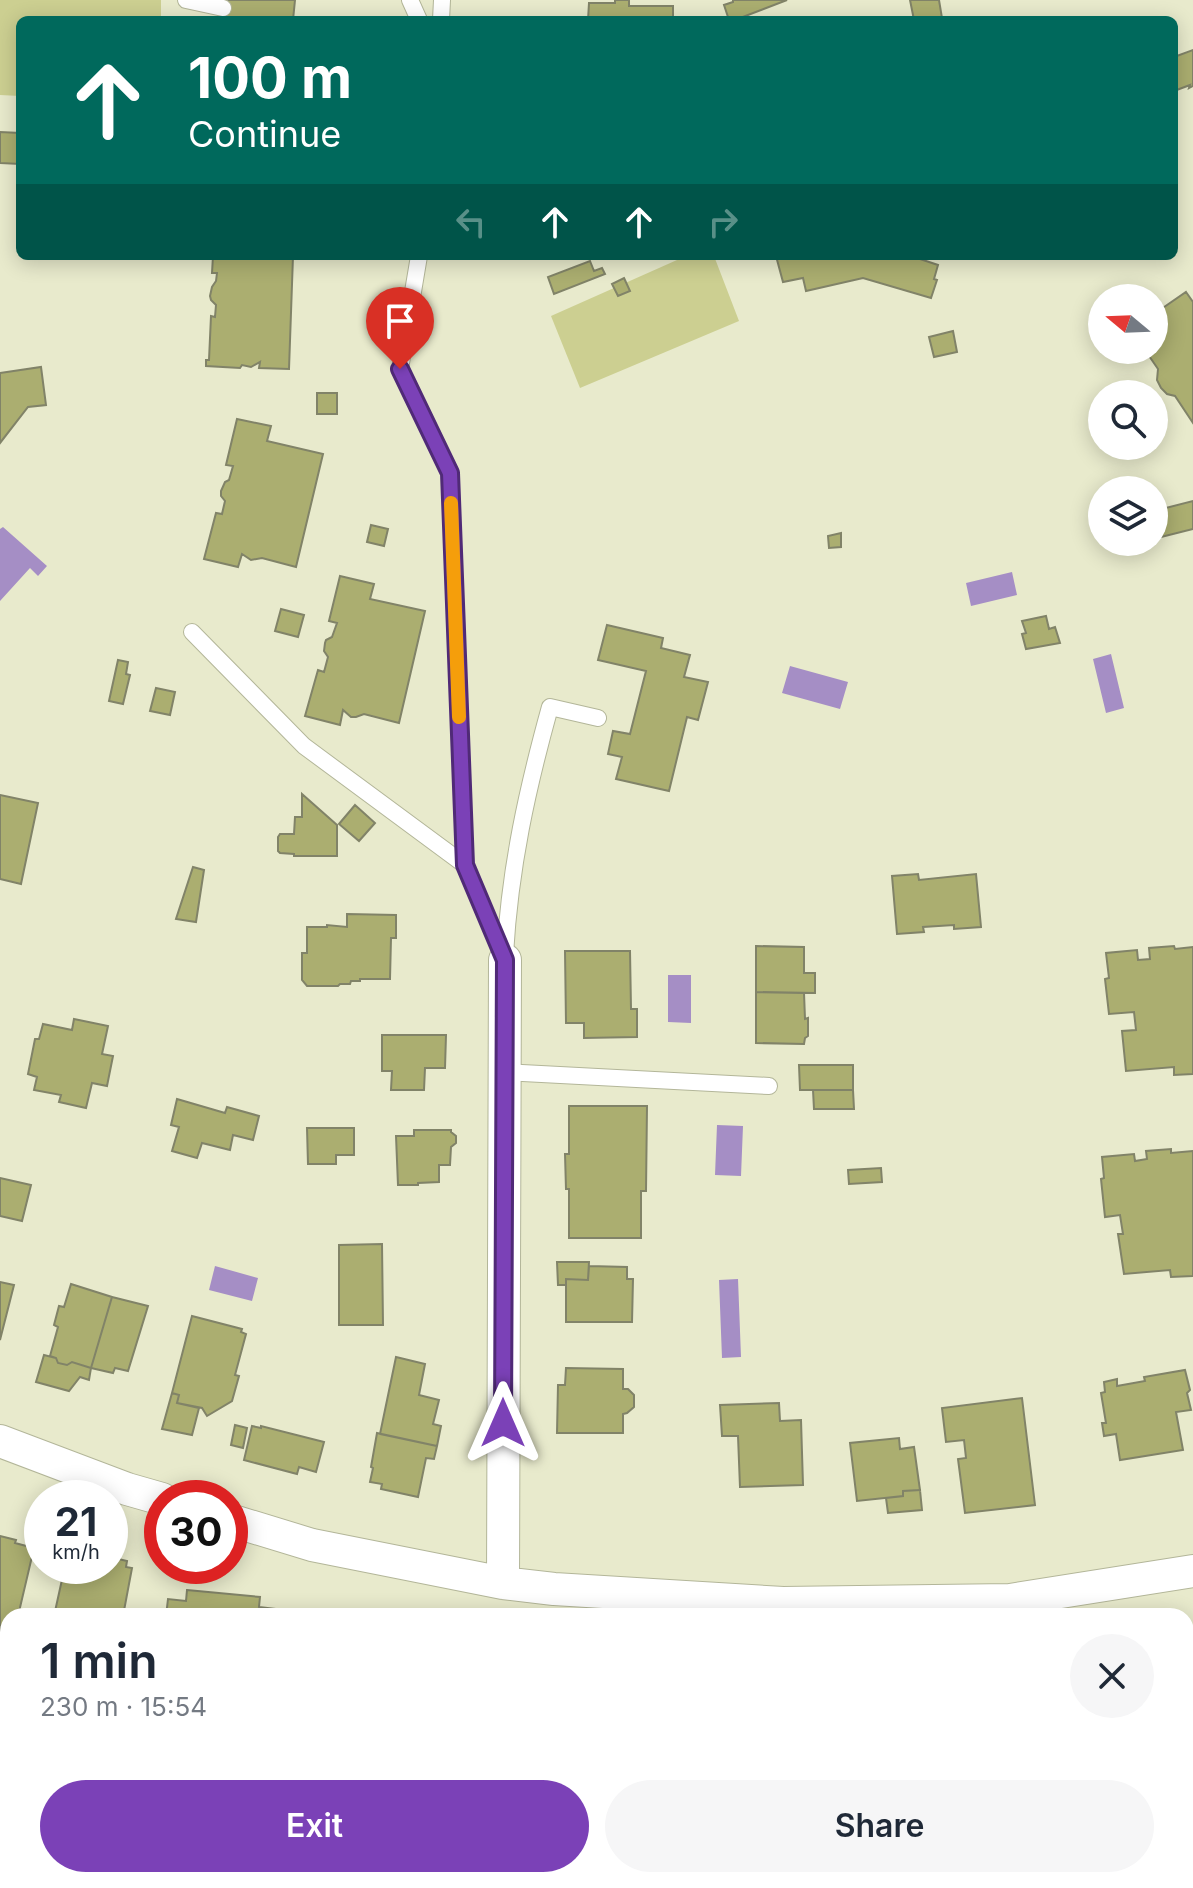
<!DOCTYPE html>
<meta charset="utf-8">
<style>
:root{--surface:#fff;--page:#f6f6f7;--text:#1f2937;--muted:#747a83;--accent:#7b41b7}
body{margin:0;font-family:Inter,sans-serif;background:var(--page);color:var(--text);height:100vh;display:flex;flex-direction:column;font-size:30px;white-space:nowrap}
*{box-sizing:border-box;margin:0}
p{font-size:26px;color:var(--muted)}
.icon{flex:none;width:44px;height:44px;fill:none;stroke:currentColor;stroke-width:2;stroke-linecap:round;stroke-linejoin:round}
.map{position:relative;flex:1;overflow:hidden}
.drawer{position:absolute;left:0px;top:1608px;width:1194px;height:280px;display:flex;flex-direction:column;background:var(--surface);border-radius:24px 24px 0 0;box-shadow:0 4px 20px #0003}
.drawer>*{flex:none}
.banner{position:absolute;left:16px;top:16px;width:1162px;height:244px;border-radius:12px;box-shadow:0 4px 20px #0003;background:#00695c;color:#fff;overflow:hidden}
.needle{width:52px;rotate:289deg}
.buttons{position:absolute;left:1088px;top:284px;display:grid;gap:16px}
.buttons a{display:grid;place-items:center;width:80px;height:80px;border-radius:50%;background:var(--surface);box-shadow:0 4px 20px #0003;font-size:40px}
.speed{position:absolute;left:24px;top:1480px;display:flex;gap:16px;font-size:40px;font-weight:700;text-align:center}
.speed>*{display:grid;place-content:center;width:104px;height:104px;border-radius:50%;background:var(--surface);box-shadow:0 4px 20px #0003;line-height:1}
.speed small{font-size:20px;font-weight:400}
.speed .limit{border:12px solid #d22;background:#fff;color:#111}
.pin{position:absolute;display:grid;place-items:center;width:68px;height:68px;color:#fff;margin:-82px -34px;border-radius:50% 50% 50% 0;rotate:-45deg;box-shadow:0 0 8px #0007}
.pin .icon{rotate:45deg}
.me{position:absolute;width:88px;margin:-44px;rotate:0deg;stroke-linejoin:round;filter:drop-shadow(0 0 6px #0008)}
.turn{display:flex;align-items:center;gap:28px;height:168px;padding:0 40px;font-size:36px}
.turn .icon{width:104px;height:104px;stroke-width:2.5}
.turn b{display:block;font-size:56px;line-height:68px}
.lanes{display:flex;align-items:center;height:76px;padding:0 40px;background:#0003;justify-content:center;gap:40px;direction:ltr}
.lanes .off{opacity:.35}
.round{display:grid;place-items:center;flex:none;width:84px;height:84px;border-radius:42px;background:var(--page)}
.head{display:flex;align-items:center;justify-content:space-between;height:136px;padding:0 40px}
h1{font-size:48px;font-weight:600;line-height:60px}
.primary-button{display:flex;gap:16px;margin-top:auto;padding:16px 40px}
.primary-button a{flex:1;height:92px;border-radius:48px;background:var(--accent);color:#fff;font-size:32px;font-weight:600;line-height:92px;text-align:center}
.primary-button a+a{background:var(--page);color:var(--text)}
.map>svg:first-child{display:block}
.green{fill:#cccf91}
.water{fill:#a58ec5}
.building{fill:#abae70;stroke:#818368;stroke-width:2}
.lines{fill:none;stroke-linecap:round;stroke-linejoin:round}
.lane-casing{stroke:#b3b699;stroke-width:18}
.street-casing{stroke:#b3b699;stroke-width:34}
.lane{stroke:#fff;stroke-width:16}
.street{stroke:#fff;stroke-width:32}
.route-casing{stroke:#502a77;stroke-width:20}
.route{stroke:#7b41b7;stroke-width:14}
.slow{stroke:#f59e0b;stroke-width:14}
</style>
<div class="map">
<svg width="1193" height="1888" viewBox="0 0 1193 1888">
<rect width="100%" height="100%" fill="#e8eacc"/>
<path class="green" d="M 0,0 L 161,0 L 161,20 L 20,20 L 20,96 L 0,95 Z
M 686,256 L 714,256 L 739,321 L 580,388 L 551,316 Z"/>
<path class="water" d="M 3,527 L 47,566 L 38,576 L 30,568 L 0,601 L 0,529 Z
M 1012,572 L 1017,595 L 971,606 L 966,583 Z
M 1111,654 L 1124,708 L 1106,713 L 1093,659 Z
M 790,666 L 848,682 L 840,709 L 782,693 Z
M 668,975 L 691,975 L 691,1023 L 668,1022 Z
M 717,1125 L 743,1126 L 741,1176 L 715,1175 Z
M 215,1266 L 258,1278 L 252,1301 L 209,1290 Z
M 738,1279 L 741,1357 L 722,1358 L 719,1280 Z"/>
<path class="building" d="M 224,0 L 295,0 L 293,20 L 221,20 Z
M 615,0 L 629,0 L 629,6 L 673,6 L 673,20 L 588,20 L 589,3 L 615,3 Z
M 733,0 L 787,0 L 735,20 L 729,20 L 724,5 L 733,2 Z
M 910,0 L 939,0 L 942,18 L 914,20 Z
M 1193,50 L 1193,86 L 1189,88 L 1190,85 L 1174,91 L 1174,57 Z
M 0,132 L 20,133 L 20,164 L 0,163 Z
M 213,256 L 293,256 L 289,369 L 259,368 L 260,362 L 251,367 L 242,365 L 240,368 L 206,366 L 206,360 L 209,360 L 211,316 L 215,317 L 216,305 L 211,300 L 210,296 L 212,287 L 216,281 L 217,273 L 212,273 Z
M 776,256 L 917,256 L 917,258 L 938,265 L 934,279 L 937,280 L 931,298 L 863,278 L 806,291 L 803,278 L 783,282 Z
M 590,261 L 594,271 L 602,268 L 605,274 L 554,294 L 548,277 Z
M 624,278 L 630,291 L 618,296 L 612,284 Z
M 1186,292 L 1193,302 L 1193,423 L 1175,396 L 1167,394 L 1161,388 L 1157,380 L 1158,369 L 1145,350 L 1154,350 L 1154,326 L 1158,323 L 1154,314 Z
M 953,331 L 957,352 L 934,357 L 929,337 Z
M 41,367 L 46,405 L 28,407 L 0,443 L 0,373 Z
M 317,393 L 337,393 L 337,414 L 317,414 Z
M 237,419 L 271,426 L 267,441 L 323,454 L 296,567 L 262,558 L 251,560 L 242,554 L 238,567 L 204,559 L 216,513 L 222,514 L 225,501 L 221,496 L 221,491 L 225,482 L 229,480 L 233,466 L 226,465 Z
M 1193,501 L 1193,529 L 1161,537 L 1154,511 Z
M 371,525 L 388,529 L 384,546 L 367,542 Z
M 841,533 L 841,547 L 829,548 L 828,536 Z
M 340,576 L 374,584 L 370,599 L 425,611 L 399,723 L 364,714 L 356,717 L 351,717 L 343,710 L 340,725 L 305,716 L 318,670 L 324,672 L 328,657 L 324,651 L 325,643 L 326,640 L 332,637 L 337,623 L 329,621 Z
M 281,609 L 304,615 L 298,637 L 275,631 Z
M 1046,616 L 1049,629 L 1055,627 L 1060,643 L 1026,649 L 1022,634 L 1026,633 L 1022,621 Z
M 607,625 L 663,638 L 661,648 L 690,655 L 684,677 L 708,682 L 698,720 L 687,717 L 669,791 L 616,779 L 622,757 L 608,754 L 613,731 L 630,734 L 646,671 L 598,660 Z
M 118,660 L 128,662 L 126,674 L 130,675 L 123,704 L 109,701 Z
M 156,688 L 175,692 L 170,715 L 150,711 Z
M 302,794 L 337,825 L 337,856 L 294,856 L 294,854 L 280,853 L 278,851 L 278,837 L 280,834 L 294,834 L 295,817 L 302,817 Z
M 0,795 L 38,803 L 21,884 L 0,879 Z
M 355,805 L 375,823 L 359,841 L 339,824 Z
M 193,867 L 204,870 L 196,922 L 176,919 Z
M 918,874 L 919,880 L 976,874 L 981,927 L 954,929 L 954,925 L 923,927 L 924,932 L 897,934 L 892,876 Z
M 347,914 L 396,915 L 396,938 L 391,938 L 390,979 L 360,979 L 360,981 L 351,981 L 350,984 L 340,984 L 338,986 L 307,986 L 302,980 L 302,953 L 307,953 L 307,927 L 327,927 L 327,925 L 347,927 Z
M 756,946 L 804,947 L 804,973 L 815,973 L 815,993 L 756,992 Z
M 1174,946 L 1175,949 L 1193,947 L 1193,1074 L 1174,1075 L 1174,1067 L 1126,1071 L 1122,1031 L 1136,1030 L 1134,1012 L 1109,1014 L 1105,979 L 1109,978 L 1106,953 L 1137,950 L 1138,960 L 1150,959 L 1149,948 Z
M 565,951 L 630,951 L 631,1009 L 637,1009 L 637,1037 L 584,1038 L 584,1023 L 566,1023 Z
M 756,992 L 804,993 L 805,1019 L 808,1018 L 808,1036 L 805,1038 L 804,1044 L 756,1043 Z
M 74,1019 L 108,1026 L 102,1054 L 113,1056 L 107,1086 L 92,1083 L 86,1108 L 59,1102 L 61,1095 L 34,1090 L 37,1077 L 28,1074 L 35,1039 L 39,1039 L 43,1024 L 72,1030 Z
M 382,1035 L 446,1035 L 445,1068 L 425,1068 L 424,1090 L 391,1090 L 392,1071 L 382,1071 Z
M 799,1065 L 853,1065 L 853,1090 L 800,1090 Z
M 813,1090 L 853,1090 L 854,1109 L 814,1109 Z
M 177,1099 L 225,1113 L 227,1107 L 259,1116 L 253,1140 L 233,1135 L 230,1150 L 202,1143 L 197,1158 L 172,1151 L 179,1127 L 171,1125 Z
M 569,1106 L 647,1106 L 646,1191 L 641,1191 L 641,1238 L 569,1238 L 569,1189 L 566,1189 L 565,1154 L 569,1154 Z
M 307,1128 L 354,1128 L 354,1155 L 336,1155 L 336,1164 L 308,1164 Z
M 414,1130 L 451,1130 L 451,1132 L 456,1136 L 456,1143 L 451,1147 L 450,1165 L 439,1165 L 439,1182 L 418,1183 L 418,1185 L 398,1185 L 396,1136 L 414,1136 Z
M 1171,1149 L 1171,1153 L 1193,1151 L 1193,1276 L 1171,1277 L 1170,1270 L 1124,1274 L 1118,1234 L 1123,1234 L 1120,1215 L 1105,1217 L 1101,1179 L 1104,1178 L 1102,1157 L 1134,1154 L 1135,1161 L 1147,1159 L 1146,1151 Z
M 881,1168 L 882,1182 L 849,1184 L 848,1170 Z
M 0,1178 L 31,1185 L 22,1221 L 0,1216 Z
M 382,1244 L 383,1325 L 339,1325 L 339,1245 Z
M 557,1262 L 589,1262 L 588,1280 L 566,1279 L 566,1285 L 558,1285 Z
M 589,1266 L 627,1267 L 627,1279 L 633,1279 L 632,1322 L 566,1322 L 566,1279 L 588,1280 Z
M 0,1282 L 14,1285 L 0,1340 Z
M 71,1284 L 112,1297 L 91,1368 L 72,1362 L 67,1365 L 58,1363 L 56,1358 L 50,1356 L 58,1327 L 54,1325 L 59,1306 L 64,1307 Z
M 112,1297 L 148,1306 L 128,1371 L 115,1368 L 113,1373 L 91,1368 Z
M 192,1316 L 242,1329 L 241,1332 L 246,1334 L 235,1375 L 239,1376 L 232,1401 L 207,1416 L 202,1408 L 177,1403 L 179,1395 L 172,1393 Z
M 44,1355 L 56,1358 L 58,1363 L 67,1365 L 72,1362 L 91,1368 L 89,1380 L 80,1377 L 69,1391 L 36,1382 Z
M 396,1357 L 425,1364 L 419,1395 L 439,1400 L 433,1424 L 441,1426 L 437,1446 L 380,1434 Z
M 566,1368 L 623,1369 L 623,1389 L 628,1389 L 634,1395 L 634,1407 L 627,1413 L 623,1414 L 623,1433 L 557,1433 L 558,1385 L 565,1385 Z
M 1185,1370 L 1190,1390 L 1187,1393 L 1191,1410 L 1176,1412 L 1183,1450 L 1120,1460 L 1116,1434 L 1104,1436 L 1102,1423 L 1106,1423 L 1101,1393 L 1105,1392 L 1104,1382 L 1117,1379 L 1117,1386 L 1145,1381 L 1144,1377 Z
M 172,1393 L 179,1395 L 177,1403 L 199,1408 L 192,1435 L 162,1429 Z
M 1022,1398 L 1035,1505 L 965,1513 L 958,1459 L 966,1458 L 964,1440 L 946,1442 L 942,1408 Z
M 779,1403 L 780,1421 L 801,1420 L 803,1485 L 740,1487 L 738,1436 L 722,1436 L 720,1405 Z
M 235,1425 L 247,1428 L 243,1448 L 231,1445 Z
M 252,1426 L 261,1428 L 261,1426 L 324,1442 L 316,1472 L 299,1467 L 297,1474 L 244,1460 Z
M 377,1433 L 437,1446 L 434,1459 L 426,1458 L 418,1497 L 381,1489 L 382,1484 L 370,1482 L 373,1468 L 371,1467 Z
M 899,1438 L 900,1449 L 914,1447 L 920,1490 L 903,1491 L 903,1496 L 857,1501 L 850,1443 Z
M 920,1490 L 922,1510 L 888,1513 L 886,1498 L 903,1496 L 903,1491 Z
M 0,1536 L 16,1540 L 15,1543 L 34,1548 L 18,1616 L 8,1616 L 8,1649 L 0,1647 Z
M 110,1557 L 127,1561 L 126,1567 L 132,1568 L 123,1616 L 54,1616 L 65,1566 L 110,1566 Z
M 187,1590 L 260,1597 L 259,1607 L 275,1609 L 275,1616 L 166,1616 L 168,1599 L 186,1601 Z"/>
<g class="lines">
<g class="lane-casing">
<path id="lane" d="M 186,0 L 223,8
M 410,0 L 419,20
M 441,20 L 442,0
M 419,256 L 400,369 L 450,473 L 465,865 L 505,960
M 192,632 L 304,746 L 465,865
M 505,954 C 510,867 527,790 550,707 L 598,718
M 504,1072 L 769,1086"/>
</g>
<g class="street-casing">
<path id="street" d="M 0,1441 L 127,1489 L 162,1499
M 230,1520 L 312,1545 L 503,1583 L 554,1589 L 783,1603 L 1010,1600 L 1193,1571
M 503,1583 L 505,960"/>
</g>
<use href="#lane" class="lane"/>
<use href="#street" class="street"/>
</g>
<g class="lines">
<g class="route-casing">
<path id="route" d="M 400,369 L 450,473 L 465,865 L 505,960 L 503,1423"/>
</g>
<use href="#route" class="route"/>
<path class="slow" d="M 451,503 L 459,717"/>
</g>
</svg>
<div class="buttons">
<a><svg class="needle" viewBox="-14 -14 28 28"><path d="M0-13l5 13h-10z" fill="#e53935"/><path d="M0 13l5-13h-10z" fill="#747a83"/></svg></a>
<a><svg class="icon" aria-label="search" viewBox="0 0 24 24"><circle cx="10" cy="10" r="6"/><path d="M15 15l6 6"/></svg></a>
<a><svg class="icon" aria-label="layers" viewBox="0 0 24 24"><path d="M12 4l9 5-9 5-9-5zM3 14l9 5 9-5"/></svg></a>
</div>
<div class="speed"><div>21<small>km/h</small></div><div class="limit">30</div></div>
<div class="pin" style="left:400px;top:369px;background:#d93025"><svg class="icon" aria-label="arrive" viewBox="0 0 24 24"><path d="M6 21V4h12l-3 4 3 4H6"/></svg></div>
<svg class="me" style="left:503px;top:1423px" viewBox="-20 -20 40 40"><path d="M0-17L14 15 0 8-14 15z" fill="#7b41b7" stroke="#fff" stroke-width="4"/></svg>
<div class="banner">
<div class="turn"><svg class="icon" aria-label="ahead" viewBox="0 0 24 24"><path d="M12 20V5M6 11l6-6 6 6"/></svg><div><b>100 m</b>Continue</div></div>
<div class="lanes"><svg class="icon off" aria-label="left" viewBox="0 0 24 24"><path d="M17 20v-9H6M10 6l-5 5 5 5"/></svg><svg class="icon" aria-label="ahead" viewBox="0 0 24 24"><path d="M12 20V5M6 11l6-6 6 6"/></svg><svg class="icon" aria-label="ahead" viewBox="0 0 24 24"><path d="M12 20V5M6 11l6-6 6 6"/></svg><svg class="icon off" aria-label="right" viewBox="0 0 24 24"><path d="M7 20v-9h11M14 6l5 5-5 5"/></svg></div>
</div>
<section class="drawer">
<div class="head"><div><h1>1 min</h1><p>230 m · 15:54</p></div><a class="round"><svg class="icon" aria-label="close" viewBox="0 0 24 24"><path d="M6 6l12 12M18 6L6 18"/></svg></a></div>
<div class="primary-button"><a>Exit</a><a>Share</a></div>
</section>
</div>
